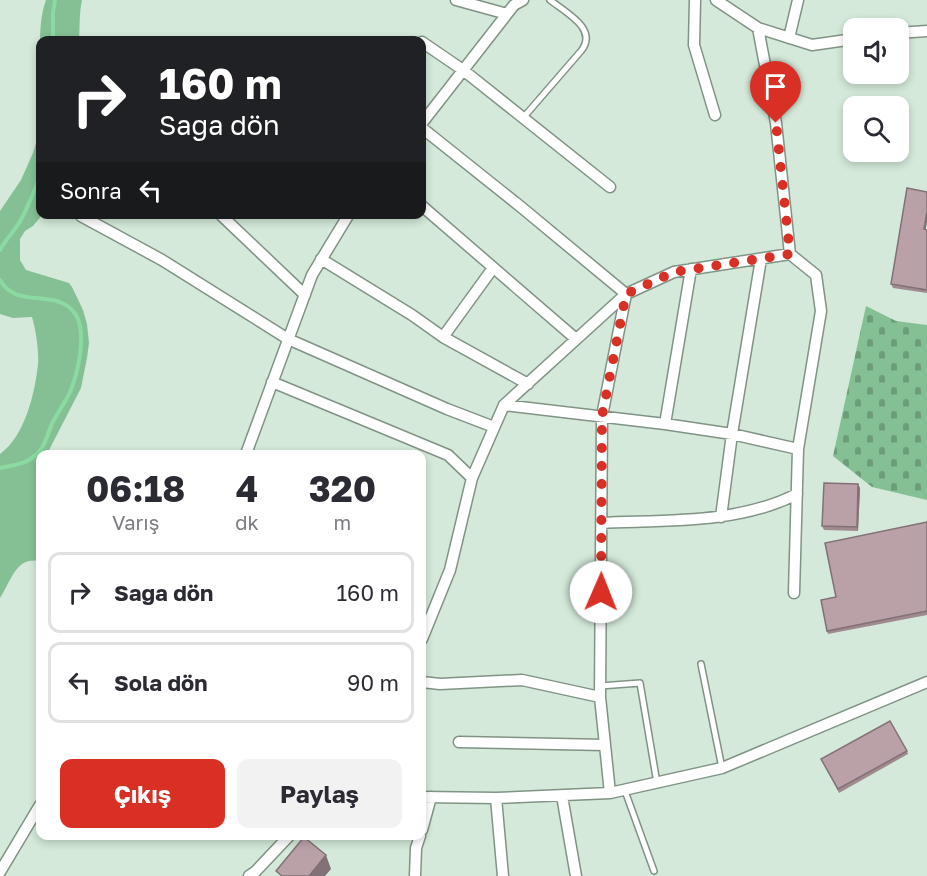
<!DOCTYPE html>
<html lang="tr">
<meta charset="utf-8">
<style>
:root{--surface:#fff;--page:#f2f2f3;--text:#2b2b33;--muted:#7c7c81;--line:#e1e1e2;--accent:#d93025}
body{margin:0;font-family:"Golos Text",sans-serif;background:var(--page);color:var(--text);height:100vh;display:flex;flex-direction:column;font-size:22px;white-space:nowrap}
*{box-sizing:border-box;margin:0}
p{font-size:20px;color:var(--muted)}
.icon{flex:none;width:33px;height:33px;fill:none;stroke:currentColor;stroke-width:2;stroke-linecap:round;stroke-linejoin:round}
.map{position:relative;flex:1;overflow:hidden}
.side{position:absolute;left:36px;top:450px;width:390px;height:390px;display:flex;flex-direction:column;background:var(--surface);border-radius:12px;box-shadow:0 3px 9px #0003}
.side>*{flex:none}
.banner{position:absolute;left:36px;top:36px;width:390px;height:183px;border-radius:12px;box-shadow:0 3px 9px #0003;background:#202124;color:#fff;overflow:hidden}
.fabs{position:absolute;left:843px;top:18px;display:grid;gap:12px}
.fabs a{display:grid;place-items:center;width:66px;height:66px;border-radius:12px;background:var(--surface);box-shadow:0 3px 9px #0003;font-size:30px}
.pin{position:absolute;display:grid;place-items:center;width:51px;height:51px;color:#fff;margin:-62px -26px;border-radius:50% 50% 50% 0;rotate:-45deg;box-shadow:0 0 6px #0007}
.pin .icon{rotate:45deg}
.me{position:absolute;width:66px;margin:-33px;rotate:1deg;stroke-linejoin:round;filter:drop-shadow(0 0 4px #0008)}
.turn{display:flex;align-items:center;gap:21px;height:126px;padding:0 24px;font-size:27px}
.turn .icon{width:78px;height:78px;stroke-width:2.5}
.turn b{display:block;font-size:42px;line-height:51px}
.then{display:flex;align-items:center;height:57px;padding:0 24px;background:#0003;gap:12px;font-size:22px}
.eta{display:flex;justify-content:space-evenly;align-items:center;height:102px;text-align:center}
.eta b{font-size:36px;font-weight:700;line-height:42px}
.button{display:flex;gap:12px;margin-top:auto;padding:12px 24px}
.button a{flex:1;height:69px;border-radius:12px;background:var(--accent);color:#fff;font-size:24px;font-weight:700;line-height:69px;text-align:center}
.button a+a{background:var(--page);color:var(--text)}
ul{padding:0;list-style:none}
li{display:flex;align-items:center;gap:18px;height:81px;margin:0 12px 9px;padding:0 12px;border:3px solid var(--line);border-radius:12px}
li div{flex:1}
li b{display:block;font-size:22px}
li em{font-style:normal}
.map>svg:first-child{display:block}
.grass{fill:#85c095}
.cemetery{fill:url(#cemetery-stones)}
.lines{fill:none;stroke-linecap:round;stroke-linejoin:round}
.stream{stroke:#8adaa1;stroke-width:4}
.lane-casing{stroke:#809384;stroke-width:8}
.street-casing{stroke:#809384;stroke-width:13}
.lane{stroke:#fff;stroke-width:5}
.street{stroke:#fff;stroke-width:10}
.wall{fill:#a08a90}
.shaded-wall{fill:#827176}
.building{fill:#baa1a8;stroke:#827176;stroke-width:1.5}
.route{stroke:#d93025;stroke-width:10;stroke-dasharray:0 18}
</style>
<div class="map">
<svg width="927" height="876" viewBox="0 0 927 876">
<defs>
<pattern id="cemetery-stones" width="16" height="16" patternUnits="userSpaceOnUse" patternTransform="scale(1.5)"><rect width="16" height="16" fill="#85c095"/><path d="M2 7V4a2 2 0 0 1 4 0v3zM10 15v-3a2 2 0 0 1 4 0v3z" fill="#6d9c79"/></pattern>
</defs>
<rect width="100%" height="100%" fill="#d4e9d9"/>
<path class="grass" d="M 46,0 L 82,0 C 79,14 80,27 79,40 L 40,40 L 40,61 C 40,41 39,19 46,0 Z
M 40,130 L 40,214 L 42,215 L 33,226 L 25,231 L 20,239 L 20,260 L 26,270 L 69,283 L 72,287 L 83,310 L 87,324 L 89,343 L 87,358 L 81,388 L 47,454 L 40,454 L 40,560 C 36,561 30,560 26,562 C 14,566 7,588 0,598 L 0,454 C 25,436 35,393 38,364 C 39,352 36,330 32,317 L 13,318 L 0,314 L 0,211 L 21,180 L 33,153 Z"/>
<path class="cemetery" d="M 866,306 L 896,321 L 927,325 L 927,500 L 872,487 L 833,456 Z"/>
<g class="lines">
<path class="stream" d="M 53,40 L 53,13 L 55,0
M 0,250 C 5,240 13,233 19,223 C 28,208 34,192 40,176
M 0,280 C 17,311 58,286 76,315 C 87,334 78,373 70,392 C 65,403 57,413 52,424 C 47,434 46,445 38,453 C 27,464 14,465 0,468"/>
<g class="lane-casing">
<path id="lane" d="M 523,118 L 581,51 C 599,29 565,12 550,0
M 701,664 L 722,768
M 600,686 L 640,683 L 657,783
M 625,791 L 654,871"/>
</g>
<g class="street-casing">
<path id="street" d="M 456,0 L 507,14
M 695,0 L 694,45 L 715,115
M 716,0 L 758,28 L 812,45 L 854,39
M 758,28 L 776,123 L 790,254
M 898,33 L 927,31
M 789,38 L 798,0
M 422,42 L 463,70 L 610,187
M 422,123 L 514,5 L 523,0
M 422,128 L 521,207 L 626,294 L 602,416 L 600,697 L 610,793
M 422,206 L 576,339
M 81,216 L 162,260 L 288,339 L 447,409 L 494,427
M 222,216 L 305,295
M 321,259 L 412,315 L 443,337 L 528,384
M 443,337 L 493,268
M 272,382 L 448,455 L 472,478
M 504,405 L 665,424 L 732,434 L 798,449
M 665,424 L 691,269
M 246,454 L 312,275 L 349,214
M 721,517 L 732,434 L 761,259
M 602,523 C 666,520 738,524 797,494
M 422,639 L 450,570 L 472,478 L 504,405 L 626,294 L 674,272 L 790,254 L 816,275 L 821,311 L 798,449 L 794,593
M 422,682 L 440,684 L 522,680 L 600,697
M 459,742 L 605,745
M 562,796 L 576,876
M 422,797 L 496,798 L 610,793 L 722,768 L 927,682
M 496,798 L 503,876
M 422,830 L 431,797
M 0,872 L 40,805
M 249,876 L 255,872 L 289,836
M 415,876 L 416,848 L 420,836"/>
</g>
<use href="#lane" class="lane"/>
<use href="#street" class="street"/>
</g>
<path class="wall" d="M 926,230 L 927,230 L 927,293 L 893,288 L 891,284 Z
M 860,488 L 858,531 L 824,530 L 822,526 Z
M 927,522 L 927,615 L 828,634 L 827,631 L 836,597 Z
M 907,751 L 908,754 L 839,793 L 821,759 Z"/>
<path class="shaded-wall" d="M 927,211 L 927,222 L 925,233 L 924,229 Z
M 858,484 L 860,488 L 858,531 L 857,527 Z
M 326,855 L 331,869 L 325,876 L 309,876 Z"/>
<path class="building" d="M 907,188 L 927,192 L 927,211 L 924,229 L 927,230 L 927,290 L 891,284 Z
M 824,483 L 858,484 L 857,527 L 822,526 Z
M 927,522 L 927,611 L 827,631 L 821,600 L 836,597 L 825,543 Z
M 890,721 L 907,751 L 838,789 L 821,759 Z
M 304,837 L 326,855 L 309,876 L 282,876 L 276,871 Z"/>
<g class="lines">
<path class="route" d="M 601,592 L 602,416 L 626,294 L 674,272 L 790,254 L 776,123"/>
</g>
</svg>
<div class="fabs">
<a><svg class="icon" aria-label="sound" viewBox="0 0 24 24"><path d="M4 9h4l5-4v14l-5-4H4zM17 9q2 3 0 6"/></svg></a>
<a><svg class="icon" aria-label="search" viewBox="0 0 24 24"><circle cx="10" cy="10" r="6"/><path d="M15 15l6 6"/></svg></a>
</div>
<div class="pin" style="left:776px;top:123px;background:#d93025"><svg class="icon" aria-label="arrive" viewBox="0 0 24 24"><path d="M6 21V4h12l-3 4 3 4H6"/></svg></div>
<svg class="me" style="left:601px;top:592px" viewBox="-20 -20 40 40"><circle r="19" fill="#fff"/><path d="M0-13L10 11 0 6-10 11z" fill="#d93025"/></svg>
<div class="banner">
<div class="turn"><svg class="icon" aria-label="right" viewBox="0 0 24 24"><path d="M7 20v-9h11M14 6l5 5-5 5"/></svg><div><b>160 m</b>Sağa dön</div></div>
<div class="then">Sonra<svg class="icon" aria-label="left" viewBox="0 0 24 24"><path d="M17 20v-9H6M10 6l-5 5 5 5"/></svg></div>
</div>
<section class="side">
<div class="eta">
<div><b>06:18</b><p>Varış</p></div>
<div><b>4</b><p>dk</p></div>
<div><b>320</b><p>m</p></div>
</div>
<ul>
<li><svg class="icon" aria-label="right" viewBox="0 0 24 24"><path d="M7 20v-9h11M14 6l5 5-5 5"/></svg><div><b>Sağa dön</b></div><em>160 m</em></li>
<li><svg class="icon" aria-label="left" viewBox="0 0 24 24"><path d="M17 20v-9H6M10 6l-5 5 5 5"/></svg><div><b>Sola dön</b></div><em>90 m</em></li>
</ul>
<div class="button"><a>Çıkış</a><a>Paylaş</a></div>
</section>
</div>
